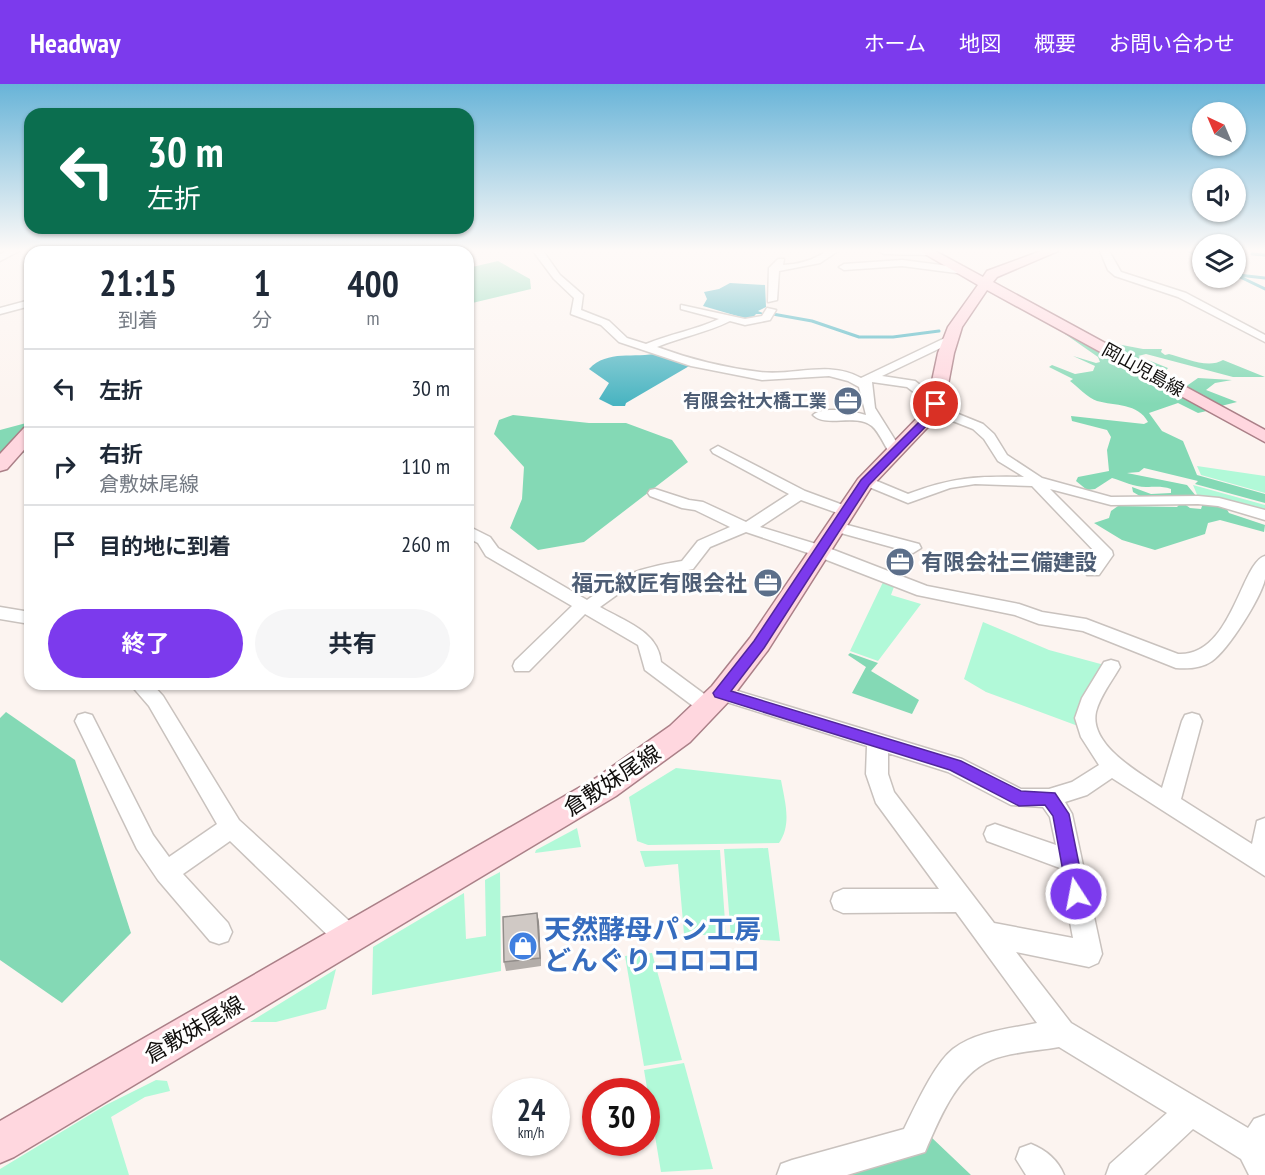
<!DOCTYPE html>
<html lang="ja">
<meta charset="utf-8">
<style>
:root{--surface:#fff;--page:#f6f6f7;--text:#1f2937;--muted:#747a83;--line:#e0e1e3;--accent:#7c3aed}
body{margin:0;font-family:"PT Sans Narrow","Noto Sans JP",sans-serif;background:var(--page);color:var(--text);height:100vh;display:flex;flex-direction:column;font-size:22px;white-space:nowrap}
*{box-sizing:border-box;margin:0}
p{font-size:20px;color:var(--muted)}
.icon{flex:none;width:33px;height:33px;fill:none;stroke:currentColor;stroke-width:2;stroke-linecap:round;stroke-linejoin:round}
.map{position:relative;flex:1;overflow:hidden}
.sheet{position:absolute;left:24px;top:162px;width:450px;height:444px;display:flex;flex-direction:column;background:var(--surface);border-radius:18px;box-shadow:0 2px 4px #0004}
.sheet>*{flex:none}
.hud{position:absolute;left:24px;top:24px;width:450px;height:126px;border-radius:18px;box-shadow:0 2px 4px #0004;background:#0b6e4f;color:#fff;overflow:hidden}
.needle{width:39px;rotate:316deg}
.tools{position:absolute;left:1192px;top:18px;display:grid;gap:12px}
.tools a{display:grid;place-items:center;width:54px;height:54px;border-radius:50%;background:var(--surface);box-shadow:0 2px 4px #0004;font-size:30px}
.speed{position:absolute;left:492px;top:994px;display:flex;gap:12px;font-size:30px;font-weight:700;text-align:center}
.speed>*{display:grid;place-content:center;width:78px;height:78px;border-radius:50%;background:var(--surface);box-shadow:0 2px 4px #0004;line-height:1}
.speed small{font-size:15px;font-weight:400}
.speed .limit{border:9px solid #d22;background:#fff;color:#111}
.pin{position:absolute;display:grid;place-items:center;width:51px;height:51px;color:#fff;margin:-26px;border:3px solid #fff;border-radius:50%;box-shadow:0 2px 6px #0007}
.me{position:absolute;width:66px;margin:-33px;rotate:349deg;stroke-linejoin:round;filter:drop-shadow(0 0 4px #0008)}
.turn{display:flex;align-items:center;gap:21px;height:126px;padding:0 24px;font-size:27px}
.turn .icon{width:78px;height:78px;stroke-width:2.5}
.turn b{display:block;font-size:42px;line-height:51px}
.eta{display:flex;justify-content:space-evenly;align-items:center;height:102px;text-align:center}
.eta b{font-size:36px;font-weight:700;line-height:42px}
.button{display:flex;gap:12px;margin-top:auto;padding:12px 24px}
.button a{flex:1;height:69px;border-radius:36px;background:var(--accent);color:#fff;font-size:24px;font-weight:700;line-height:69px;text-align:center}
.button a+a{background:var(--page);color:var(--text)}
ul{padding:0;list-style:none}
li{display:flex;align-items:center;gap:18px;height:78px;padding:0 24px;border-top:2px solid var(--line)}
li div{flex:1}
li b{display:block;font-size:22px}
li em{font-style:normal}
header{display:flex;align-items:center;gap:36px;box-sizing:border-box;height:84px;padding:0 30px;background:var(--accent);color:#fff}
header strong{font-size:28px}
nav{display:flex;gap:33px;margin-inline-start:auto;font-size:21px}
.map>svg:first-child{display:block}
.green{fill:#b1f9d8}
.forest{fill:#84d9b5}
.water{fill:#49b4c1}
.lines{fill:none;stroke-linecap:round;stroke-linejoin:round}
.stream{stroke:#49b4c1;stroke-width:3}
.minor-casing{stroke:#c9c2be;stroke-width:3}
.major-casing{stroke:#ab8088;stroke-width:3}
.minor{fill:#fff;fill-rule:evenodd}
.major{fill:#ffd7df;fill-rule:evenodd}
.wall{fill:#b3ada9}
.shaded-wall{fill:#928d8a}
.building{fill:#d0c9c5;stroke:#928d8a;stroke-width:1.5}
.route{fill:#7c3aed;stroke:#51269a;stroke-width:1.5}
.labels{text-anchor:middle;stroke-width:6;stroke-linejoin:round;paint-order:stroke}
.far-street-label{font-size:18px;fill:#100e0c;stroke:#fff}
.far-service-label{font-size:18px;font-weight:bold;fill:#4e5e75;stroke:#fff;text-anchor:end}
.service-label{font-size:22px;font-weight:bold;fill:#4e5e75;stroke:#fff;text-anchor:start}
.street-label{font-size:22px;fill:#100e0c;stroke:#fff}
.near-shop-label{font-size:27px;font-weight:bold;fill:#366cbe;stroke:#fff;text-anchor:start}
</style>
<header>
<strong>Headway</strong>
<nav><a>ホーム</a><a>地図</a><a>概要</a><a>お問い合わせ</a></nav>
</header>
<div class="map">
<svg width="1265" height="1091" viewBox="0 0 1265 1091">
<rect width="100%" height="100%" fill="#fcf4f0"/>
<path class="green" d="M 1197,382 L 1265,392 L 1265,409 L 1201,391 Z
M 1193,401 L 1265,421 L 1265,429 L 1198,413 Z
M 884,496 L 895,500 L 891,511 L 921,520 L 878,577 L 850,567 Z
M 983,538 L 1049,566 L 1108,582 L 1078,642 L 986,608 L 964,595 Z
M 676,684 L 781,696 C 785,718 792,740 779,759 L 648,761 L 637,757 L 629,713 Z
M 577,744 L 581,763 L 535,769 L 536,766 Z
M 768,764 L 780,857 L 731,854 L 724,765 Z
M 720,766 L 726,852 L 684,850 L 678,780 L 645,783 L 640,767 Z
M 500,788 L 501,887 L 372,911 L 373,863 L 464,809 L 466,855 L 486,852 L 485,796 Z
M 652,869 L 682,976 L 644,982 L 625,872 Z
M 336,885 L 326,925 L 276,938 L 250,938 Z
M 684,979 L 713,1085 L 661,1088 L 644,986 Z
M 156,996 L 167,997 L 170,1007 L 145,1013 L 111,1033 L 129,1091 L 0,1091 L 0,1085 L 5,1082 L 106,1021 Z"/>
<path class="forest" d="M 498,177 L 530,195 L 531,205 L 468,220 L 468,184 Z
M 1068,249 L 1211,326 L 1198,329 L 1178,319 L 1149,329 L 1162,347 L 1183,357 L 1197,391 L 1265,410 L 1265,419 L 1195,400 L 1198,397 L 1144,384 L 1139,388 L 1127,389 L 1187,401 L 1196,412 L 1183,419 L 1190,424 L 1201,425 L 1203,419 L 1225,422 L 1229,429 L 1265,441 L 1264,448 L 1220,436 L 1208,439 L 1205,450 L 1155,466 L 1122,456 L 1094,439 L 1109,434 L 1111,427 L 1118,422 L 1177,423 L 1179,421 L 1171,414 L 1145,415 L 1133,408 L 1132,403 L 1151,410 L 1171,409 L 1171,405 C 1162,402 1156,403 1146,403 C 1134,403 1123,397 1112,394 L 1095,405 L 1087,406 L 1076,397 L 1078,393 L 1109,387 L 1107,366 L 1111,353 L 1107,346 L 1072,337 L 1071,332 L 1144,340 L 1148,338 C 1138,319 1115,322 1097,317 C 1088,314 1078,303 1070,297 L 1073,295 L 1049,283 L 1052,281 L 1075,290 L 1093,287 L 1095,282 L 1073,272 L 1096,279 L 1100,278 L 1098,273 L 1065,250 Z
M 1101,257 L 1143,265 L 1162,265 L 1161,268 L 1165,271 L 1169,270 C 1185,274 1208,285 1223,276 L 1265,293 L 1233,293 L 1146,270 L 1138,272 L 1168,284 L 1164,289 L 1188,301 L 1198,294 L 1232,296 L 1215,299 L 1206,306 L 1237,318 L 1221,322 L 1212,320 Z
M 513,331 L 589,339 L 626,339 L 672,356 L 688,378 L 584,458 L 538,466 L 510,444 L 522,415 L 524,383 L 494,350 L 499,336 Z
M 30,338 L 30,368 L 0,372 L 0,346 Z
M 850,569 L 878,579 L 871,587 L 919,616 L 912,630 L 852,609 L 866,583 L 848,571 Z
M 6,628 L 75,676 L 131,849 L 62,919 L 0,876 L 0,634 Z
M 930,1052 L 971,1091 L 840,1091 Z"/>
<path class="water" d="M 730,199 L 765,201 L 766,223 L 758,227 L 765,230 L 756,230 L 751,236 L 703,222 L 707,215 L 704,208 L 719,205 Z
M 659,269 L 691,281 L 626,319 L 625,322 L 613,322 L 599,315 L 609,299 L 589,285 C 608,265 634,275 659,269 Z"/>
<g class="lines">
<path class="stream" d="M 1189,167 L 1203,174
M 1252,170 L 1265,171
M 1236,191 L 1265,205
M 1238,191 L 1265,194
M 767,229 L 812,237 L 859,253 L 893,253 L 939,247"/>
<g class="minor-casing">
<path id="minor" d="M 7,167 L 19,167 L 0,177 L 0,170 Z
M 533,167 L 543,167 L 560,191 L 583,211 L 581,226 L 609,237 L 627,254 L 646,260 C 670,250 695,246 719,235 L 681,225 L 681,221 L 745,235 L 762,232 L 767,224 L 776,226 L 770,236 L 745,241 L 730,237 C 706,249 681,253 657,263 C 690,275 725,284 760,288 C 794,292 829,276 861,294 L 947,253 L 955,253 L 955,257 L 882,292 L 915,297 L 941,317 L 941,323 L 983,340 L 994,350 L 1007,371 L 1042,394 L 1111,413 L 1198,412 L 1219,414 L 1265,426 L 1265,436 L 1218,422 L 1198,420 L 1111,421 L 1050,405 L 1112,467 L 1113,471 L 1099,491 L 1087,491 L 1085,487 L 1096,469 L 1032,402 L 975,400 L 950,404 L 908,419 L 862,400 L 860,397 L 862,394 L 867,393 L 908,410 C 953,393 977,392 1024,393 L 998,377 L 984,355 L 973,345 L 930,328 L 929,325 L 932,322 L 907,303 L 872,298 L 875,324 L 902,367 L 895,371 L 890,370 C 885,362 879,348 872,342 C 855,329 826,344 813,331 C 822,322 854,327 866,331 L 859,303 L 848,297 L 829,292 L 762,296 L 691,282 L 619,258 L 601,241 L 571,230 L 574,214 L 554,195 Z
M 826,167 L 838,167 L 820,179 L 779,187 L 777,216 L 768,218 L 769,184 L 778,175 L 784,175 L 783,181 C 799,180 813,177 826,167 Z
M 879,167 L 931,167 L 932,168 L 927,171 L 884,170 Z
M 1100,167 L 1109,167 L 1121,188 L 1186,209 L 1265,251 L 1265,258 L 1178,213 L 1115,192 L 1108,186 Z
M 902,176 L 964,184 L 969,187 L 964,190 L 902,182 L 844,186 L 839,183 L 844,180 Z
M 30,216 L 30,222 L 0,230 L 0,224 Z
M 718,362 L 805,407 L 851,424 L 854,427 L 846,432 L 801,416 L 760,443 L 826,463 L 927,502 L 1019,520 L 1042,528 L 1086,535 L 1178,570 C 1232,573 1241,478 1265,472 C 1265,479 1265,488 1265,495 C 1261,514 1228,566 1212,577 C 1202,584 1188,585 1176,584 L 1083,547 L 1039,540 L 1015,531 L 917,511 L 814,471 L 746,448 L 710,463 L 693,485 L 648,494 L 632,500 L 600,523 C 624,537 658,547 661,578 L 715,618 L 718,623 L 715,628 L 708,631 L 701,628 L 645,586 L 638,561 L 585,530 L 529,587 L 515,587 L 513,582 L 515,577 L 572,522 L 486,472 L 478,459 L 468,454 L 468,442 L 490,453 L 498,464 L 587,516 C 625,489 636,485 682,477 L 698,457 L 730,443 L 695,426 L 682,424 L 650,412 L 648,409 L 650,406 L 655,405 L 689,416 L 703,418 L 746,438 L 789,410 L 713,369 L 711,366 Z
M 836,438 L 919,460 L 921,464 L 913,469 L 830,446 L 828,443 L 830,440 Z
M 0,523 L 30,528 L 30,540 L 0,535 Z
M 1111,576 L 1118,578 L 1120,583 C 1112,597 1100,612 1096,628 C 1089,661 1140,689 1162,704 L 1182,637 L 1185,631 L 1192,629 L 1199,631 L 1202,637 L 1181,715 L 1252,760 L 1257,737 L 1265,734 L 1265,792 L 1112,694 L 1087,711 L 1065,718 L 1072,730 L 1102,870 L 1098,879 L 1089,883 L 1016,868 L 1071,939 L 1248,1044 L 1254,1035 L 1265,1031 L 1265,1091 L 1249,1091 L 1241,1075 L 1193,1045 L 1144,1091 L 1106,1091 L 1110,1080 L 1167,1029 L 1059,963 C 1037,967 1010,968 991,976 C 956,991 939,1036 925,1068 L 847,1091 L 777,1091 L 781,1080 L 792,1076 L 904,1045 C 915,1023 934,980 953,965 C 977,947 1009,945 1037,939 L 956,828 L 843,829 L 834,825 L 831,817 L 834,809 L 843,805 L 939,805 L 876,719 L 866,690 L 867,662 L 714,614 L 711,609 L 714,604 L 721,602 L 962,675 L 1021,705 L 1049,705 L 1072,698 L 1099,681 L 1081,653 L 1075,634 L 1082,614 L 1104,578 ZM 888,669 L 948,688 L 1011,721 L 1043,723 L 1050,733 L 1056,761 L 995,740 L 987,743 L 984,750 L 987,757 L 1060,784 L 1073,854 L 994,839 L 894,708 L 888,690 Z
M 130,600 L 152,600 L 163,612 L 239,736 L 358,845 L 362,854 L 358,863 L 349,866 L 340,863 L 230,757 L 183,790 L 228,839 L 232,848 L 228,857 L 219,860 L 210,857 L 158,796 L 137,765 L 75,637 L 78,631 L 85,629 L 92,631 L 153,751 L 169,773 L 217,740 L 149,622 Z
M 1031,1060 C 1046,1066 1058,1076 1064,1091 L 1026,1091 L 1016,1075 L 1020,1064 Z"/>
</g>
<g class="major-casing">
<path id="major" d="M 920,167 L 935,167 L 983,193 L 987,187 L 1041,167 L 1058,167 L 997,193 L 993,198 L 1265,346 L 1265,358 L 987,206 L 962,243 L 954,269 L 943,327 L 872,402 L 768,566 L 730,616 L 690,658 L 616,712 L 14,1073 L 0,1079 L 0,1037 L 596,694 L 670,642 L 712,602 L 750,554 L 858,395 L 926,325 L 938,269 L 948,243 L 978,201 Z
M 30,343 L 30,359 L 7,385 L 0,387 L 0,370 L 24,344 Z"/>
</g>
<use href="#minor" class="minor"/>
<use href="#major" class="major"/>
</g>
<path class="wall" d="M 537,829 L 539,838 L 541,882 L 506,887 L 504,878 Z"/>
<path class="shaded-wall" d="M 537,829 L 539,838 L 541,882 L 540,874 Z"/>
<path class="building" d="M 537,829 L 540,874 L 504,878 L 503,833 Z"/>
<linearGradient id="sky" x2="0" y2="1"><stop stop-color="#68b4d8"/><stop offset="0.52" stop-color="#fefaf8"/><stop offset="1" stop-color="#fefaf8" stop-opacity="0"/></linearGradient>
<rect width="1265" height="320" fill="url(#sky)"/>
<path class="route" d="M 933,318 L 941,320 L 931,337 L 869,401 L 764,564 L 731,607 L 961,677 L 1021,707 L 1055,709 L 1069,730 L 1085,810 L 1083,817 L 1076,819 L 1070,817 L 1067,810 L 1053,732 L 1045,721 L 1019,722 L 950,686 L 715,613 L 713,609 L 754,557 L 861,396 L 924,333 Z"/>
<defs>
<g id="office-disc" transform="scale(1.5)"><circle r="9.5" fill="#5c6f8a" stroke="#fff"/><path d="M-6-3h4V-5.5h4V-3h4V5H-6ZM-1-4.5V-3h2v-1.5ZM-6 0V1H6V0Z" fill="#fff"/></g>
<g id="shop-disc" transform="scale(1.5)"><circle r="9.5" fill="#3f7fe0" stroke="#fff"/><path d="M-5-2.5h2.3a2.7 3.5 0 0 1 5.4 0H5L5.5 6h-11ZM-1.5-2.5h3a1.5 2.3 0 0 0-3 0Z" fill="#fff"/></g>
</defs>
<g fill-rule="evenodd">
<use href="#office-disc" x="848" y="317"/>
<use href="#office-disc" x="900" y="478"/>
<use href="#office-disc" x="768" y="499"/>
<use href="#shop-disc" x="523" y="862"/>
</g>
<g class="labels">
<g class="far-street-label">
<text transform="translate(1143 286) rotate(29)" y="6">岡山児島線</text>
</g>
<g class="far-service-label">
<text x="827" y="323">有限会社大橋工業</text>
</g>
<g class="service-label">
<text x="921" y="486">有限会社三備建設</text>
<text x="747" y="507" text-anchor="end">福元紋匠有限会社</text>
</g>
<g class="street-label">
<text transform="translate(612 696) rotate(-33)" y="8">倉敷妹尾線</text>
<text transform="translate(194 945) rotate(-30)" y="8">倉敷妹尾線</text>
</g>
<g class="near-shop-label">
<text x="544" y="855">天然酵母パン工房<tspan x="544" dy="31">どんぐりコロコロ</tspan></text>
</g>
</g>
</svg>
<div class="tools">
<a><svg class="needle" viewBox="-14 -14 28 28"><path d="M0-13l5 13h-10z" fill="#e53935"/><path d="M0 13l5-13h-10z" fill="#747a83"/></svg></a>
<a><svg class="icon" aria-label="sound" viewBox="0 0 24 24"><path d="M4 9h4l5-4v14l-5-4H4zM17 9q2 3 0 6"/></svg></a>
<a><svg class="icon" aria-label="layers" viewBox="0 0 24 24"><path d="M12 4l9 5-9 5-9-5zM3 14l9 5 9-5"/></svg></a>
</div>
<div class="speed"><div>24<small>km/h</small></div><div class="limit">30</div></div>
<div class="pin" style="left:936px;top:320px;background:#d93025"><svg class="icon" aria-label="arrive" viewBox="0 0 24 24"><path d="M6 21V4h12l-3 4 3 4H6"/></svg></div>
<svg class="me" style="left:1076px;top:810px" viewBox="-20 -20 40 40"><circle r="17" fill="#7c3aed" stroke="#fff" stroke-width="3"/><path d="M0-11L8 9 0 5-8 9z" fill="#fff"/></svg>
<div class="hud">
<div class="turn"><svg class="icon" aria-label="left" viewBox="0 0 24 24"><path d="M17 20v-9H6M10 6l-5 5 5 5"/></svg><div><b>30 m</b>左折</div></div>
</div>
<section class="sheet">
<div class="eta">
<div><b>21:15</b><p>到着</p></div>
<div><b>1</b><p>分</p></div>
<div><b>400</b><p>m</p></div>
</div>
<ul>
<li><svg class="icon" aria-label="left" viewBox="0 0 24 24"><path d="M17 20v-9H6M10 6l-5 5 5 5"/></svg><div><b>左折</b></div><em>30 m</em></li>
<li><svg class="icon" aria-label="right" viewBox="0 0 24 24"><path d="M7 20v-9h11M14 6l5 5-5 5"/></svg><div><b>右折</b><p>倉敷妹尾線</p></div><em>110 m</em></li>
<li><svg class="icon" aria-label="arrive" viewBox="0 0 24 24"><path d="M6 21V4h12l-3 4 3 4H6"/></svg><div><b>目的地に到着</b></div><em>260 m</em></li>
</ul>
<div class="button"><a>終了</a><a>共有</a></div>
</section>
</div>
